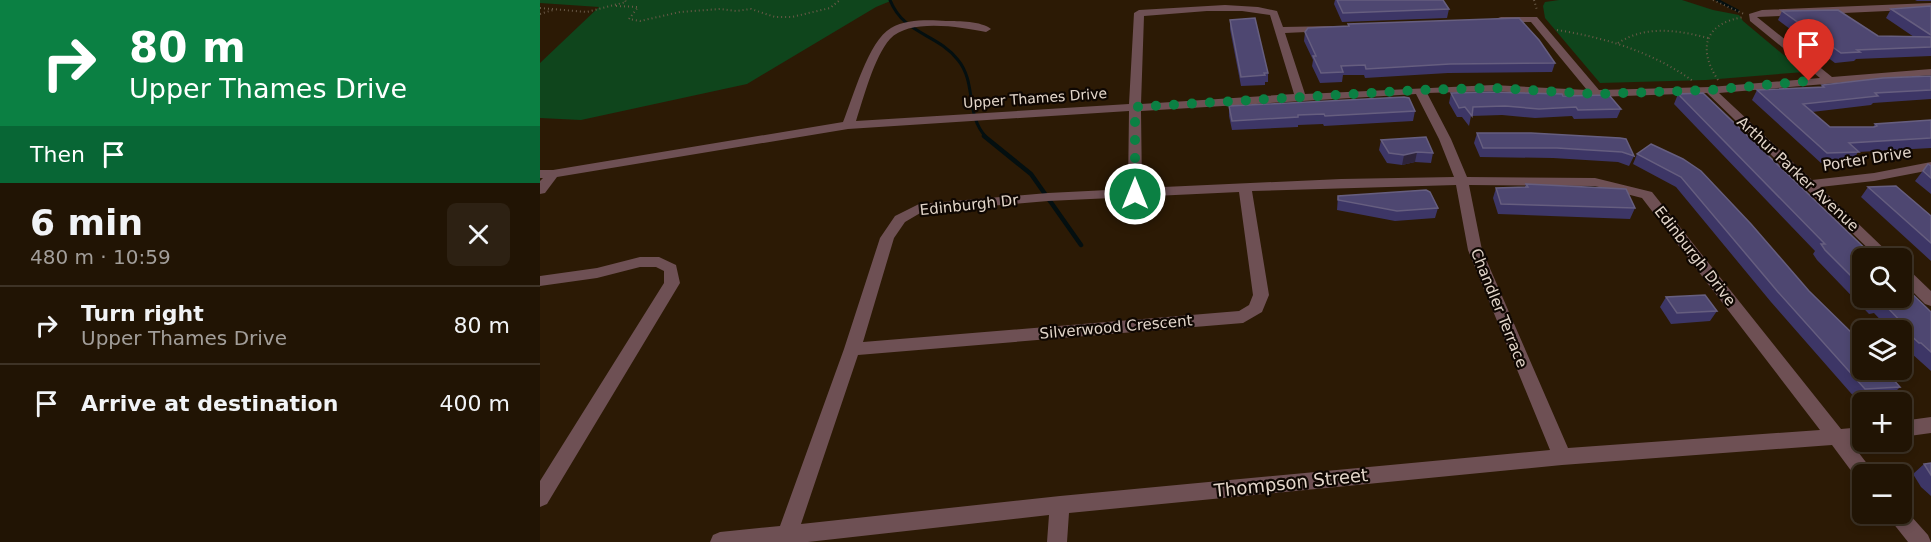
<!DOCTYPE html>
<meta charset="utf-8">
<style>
:root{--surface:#211404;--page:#2d2113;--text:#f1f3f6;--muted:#a29e9a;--line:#3e3326}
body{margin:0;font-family:"DejaVu Sans",sans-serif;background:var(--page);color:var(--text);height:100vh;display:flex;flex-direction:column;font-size:22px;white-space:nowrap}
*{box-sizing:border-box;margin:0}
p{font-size:20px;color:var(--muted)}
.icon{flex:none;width:33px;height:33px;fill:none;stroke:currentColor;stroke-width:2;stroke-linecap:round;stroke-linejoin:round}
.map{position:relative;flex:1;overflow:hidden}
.details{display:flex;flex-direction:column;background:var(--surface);width:540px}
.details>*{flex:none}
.hud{background:#0b8043;color:#fff;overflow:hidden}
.controls{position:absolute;left:1312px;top:248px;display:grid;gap:12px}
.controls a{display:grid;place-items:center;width:60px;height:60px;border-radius:9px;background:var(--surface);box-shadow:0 3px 9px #0003,0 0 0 2px var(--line);font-size:30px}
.pin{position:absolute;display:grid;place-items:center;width:51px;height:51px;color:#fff;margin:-62px -26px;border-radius:50% 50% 50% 0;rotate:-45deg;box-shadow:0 0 6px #0007}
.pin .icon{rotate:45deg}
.me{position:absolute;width:66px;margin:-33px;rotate:0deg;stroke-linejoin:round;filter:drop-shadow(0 0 4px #0008)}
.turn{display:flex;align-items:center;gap:21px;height:126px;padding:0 30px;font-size:27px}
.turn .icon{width:78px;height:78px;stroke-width:2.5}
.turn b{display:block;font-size:42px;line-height:51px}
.then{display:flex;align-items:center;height:57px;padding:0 30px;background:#0003;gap:12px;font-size:22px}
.round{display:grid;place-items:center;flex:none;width:63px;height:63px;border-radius:9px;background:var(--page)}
.headline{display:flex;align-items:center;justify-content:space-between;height:102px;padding:0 30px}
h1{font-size:36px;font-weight:700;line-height:45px}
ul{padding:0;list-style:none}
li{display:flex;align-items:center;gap:18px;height:78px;padding:0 30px;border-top:2px solid var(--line)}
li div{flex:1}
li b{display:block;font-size:22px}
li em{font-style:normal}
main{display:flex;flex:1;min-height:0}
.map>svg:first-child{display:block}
.green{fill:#0f451c}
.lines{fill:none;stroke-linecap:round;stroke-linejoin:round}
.stream-far1{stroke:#040f10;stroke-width:3}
.stream{stroke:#040f10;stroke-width:4.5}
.path{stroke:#6a5a48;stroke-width:2;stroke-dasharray:1 3;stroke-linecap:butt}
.street{fill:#6e5054;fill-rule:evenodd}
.wall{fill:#3d3666}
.shaded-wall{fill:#2e243b}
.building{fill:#4e4771;stroke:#665e7f;stroke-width:1.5}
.route{stroke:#0b8043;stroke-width:10;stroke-dasharray:0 18}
.labels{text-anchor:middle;stroke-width:4.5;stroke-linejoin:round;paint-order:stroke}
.far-street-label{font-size:14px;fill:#e3d6ca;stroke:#0f0702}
.street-label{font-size:15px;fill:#e3d6ca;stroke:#0f0702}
.near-street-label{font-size:18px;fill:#e3d6ca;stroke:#0f0702}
</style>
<main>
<section class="details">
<div class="hud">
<div class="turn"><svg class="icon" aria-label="right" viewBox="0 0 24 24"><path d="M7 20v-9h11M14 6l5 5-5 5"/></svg><div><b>80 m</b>Upper Thames Drive</div></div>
<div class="then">Then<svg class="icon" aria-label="arrive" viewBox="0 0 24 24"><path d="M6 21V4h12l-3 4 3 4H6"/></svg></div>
</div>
<div class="headline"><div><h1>6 min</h1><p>480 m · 10:59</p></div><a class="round"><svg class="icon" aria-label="close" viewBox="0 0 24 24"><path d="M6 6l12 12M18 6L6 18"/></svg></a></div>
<ul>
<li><svg class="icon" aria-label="right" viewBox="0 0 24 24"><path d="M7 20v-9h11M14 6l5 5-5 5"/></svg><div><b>Turn right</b><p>Upper Thames Drive</p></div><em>80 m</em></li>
<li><svg class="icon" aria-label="arrive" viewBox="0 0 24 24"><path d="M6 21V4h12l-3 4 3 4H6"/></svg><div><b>Arrive at destination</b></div><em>400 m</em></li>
</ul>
</section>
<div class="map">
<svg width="1391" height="542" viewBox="0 0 1391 542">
<rect width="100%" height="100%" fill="#2c1a05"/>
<path class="green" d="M 0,0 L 353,0 L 336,7 L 207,84 L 41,120 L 0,118 L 0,63 L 59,7 L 0,3 Z
M 1019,0 L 1142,0 L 1173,10 L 1199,15 L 1203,21 L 1264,72 L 1166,80 L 1060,83 L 1005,18 L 1003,6 L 1005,2 Z"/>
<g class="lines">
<path class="stream-far1" d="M 350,0 C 364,35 397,33 418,60 C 437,83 425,115 446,137
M 1177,0 L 1198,11"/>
<path class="stream" d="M 444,136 L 491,174 L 541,245"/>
<path class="path" d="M 994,0 L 997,10
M 1173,0 L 1204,14
M 76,6 L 98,7 L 89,19 L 100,21 L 140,12 L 180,9 L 196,11 L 211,9 L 235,17 L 252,17 L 290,8 L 300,0
M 0,8 L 47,12 L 86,2 L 85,0
M 0,14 L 13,10
M 1017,30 C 1067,38 1112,52 1153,81
M 1078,43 C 1106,25 1137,30 1168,38
M 1178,80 C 1157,48 1165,23 1204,17"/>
<path class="street" d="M 1391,3 L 1391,9 L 1217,17 L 1292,77 L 1391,69 L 1391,75 L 1179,93 L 1272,180 L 1334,173 L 1391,162 L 1391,170 L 1334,181 L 1280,187 L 1354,258 L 1338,258 L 1167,93 L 1056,97 L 953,91 L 887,93 L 911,139 L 927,177 L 1055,178 L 1112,192 L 1301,429 L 1323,427 L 1323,441 L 1328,441 L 1312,444 L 1335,474 L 1323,474 L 1323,482 L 1318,480 L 1292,445 L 1022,465 L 529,513 L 527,542 L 507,542 L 509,515 L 268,542 L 170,542 L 173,535 L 180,532 L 240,526 L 304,349 L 340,238 L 355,216 L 379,204 L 508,193 L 588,189 L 589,111 L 308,129 L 17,177 L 5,193 L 0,194 L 0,181 L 3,178 L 0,178 L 0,170 L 13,170 L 303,122 C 313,98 328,41 351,28 C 367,19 389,20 406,21 C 419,21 441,21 451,29 L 446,32 C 421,27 369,18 350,39 C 334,57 324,97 316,121 L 589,104 L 594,13 L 599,10 L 685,5 L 718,7 L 737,11 L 743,27 L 792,26 L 792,30 L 788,31 L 745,33 L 765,94 L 953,85 L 1047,90 L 991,22 L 958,22 L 958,18 L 961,17 L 997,17 L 1059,90 L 1170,87 L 1280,78 L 1210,21 L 1209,14 L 1222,10 ZM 667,11 L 702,11 L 730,15 L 754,94 L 601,104 L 604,16 ZM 876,94 L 899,139 L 914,177 L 801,179 L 602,188 L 601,111 ZM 916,185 L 928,250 L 1010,450 L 520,496 L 261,524 L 318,355 L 703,323 L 722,312 L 729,295 L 712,191 ZM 929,185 L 1055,186 L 1102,198 L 1280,430 L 1028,448 L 942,250 ZM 699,192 L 713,295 L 709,305 L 699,311 L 323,342 L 354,238 L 365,222 L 382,212 L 508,201 Z
M 100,257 L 119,257 L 136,265 L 140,283 L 7,504 L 0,507 L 0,481 L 124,283 L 124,271 L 116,267 L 100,267 L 57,278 L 0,286 L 0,276 L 57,268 Z
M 1362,267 L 1367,268 L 1391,291 L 1391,306 L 1385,304 L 1362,281 Z
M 1391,417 L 1391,433 L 1362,437 L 1362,421 Z
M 1362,506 L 1388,535 L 1391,542 L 1368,542 L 1345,513 L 1362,513 Z"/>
</g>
<path class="wall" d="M 795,0 L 903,0 L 909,9 L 907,18 L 802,22 L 794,4 Z
M 1375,0 L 1391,0 L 1391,1 L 1377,1 Z
M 1391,6 L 1391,56 L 1316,59 L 1314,61 L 1295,63 L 1238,20 L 1242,11 L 1338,36 L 1374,37 L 1346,18 L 1351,9 Z
M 690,20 L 728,73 L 728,82 L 725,82 L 725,85 L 701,86 L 690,29 Z
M 808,24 L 1015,63 L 1012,72 L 908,73 L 825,78 L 824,75 L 803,75 L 802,82 L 780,83 L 772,66 L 773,60 L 764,41 L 765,32 L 808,26 Z
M 1391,76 L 1391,99 L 1333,103 L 1331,105 L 1272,112 L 1290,127 L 1333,127 L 1335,124 L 1391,120 L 1391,148 L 1318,152 L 1312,162 L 1281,163 L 1212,100 L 1217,90 L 1281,87 L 1282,85 Z
M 911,93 L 1023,96 L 1081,109 L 1077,118 L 1034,119 L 1032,116 L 995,118 L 962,115 L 931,116 L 929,126 L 922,117 L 917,117 L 909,103 Z
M 1138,94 L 1323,258 L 1323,297 L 1362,297 L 1391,312 L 1391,371 L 1371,353 L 1369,353 L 1362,346 L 1362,330 L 1350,330 L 1334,313 L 1329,314 L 1277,260 L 1273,254 L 1275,251 L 1134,104 Z
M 689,106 L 875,111 L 873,121 L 784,126 L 783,124 L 758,125 L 758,127 L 692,130 L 689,116 Z
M 937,133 L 1080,138 L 1094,156 L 1089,166 L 1078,162 L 1013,158 L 940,157 L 934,143 Z
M 841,140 L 893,153 L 891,163 L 875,162 L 862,165 L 847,163 L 839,150 Z
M 1111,144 L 1323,369 L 1360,387 L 1350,397 L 1316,399 L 1231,302 L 1136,187 L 1093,164 L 1097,154 Z
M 1388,164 L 1391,166 L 1391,194 L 1375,181 Z
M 986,184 L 1095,208 L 1090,219 L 958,214 L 953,198 L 956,188 L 985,187 Z
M 1328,187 L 1391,216 L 1391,261 L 1321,197 Z
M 798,196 L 898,208 L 895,218 L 855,221 L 797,210 Z
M 1126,297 L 1177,311 L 1170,321 L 1131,324 L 1120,307 Z
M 1391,463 L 1391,496 L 1381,487 L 1373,474 L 1384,464 Z"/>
<path class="shaded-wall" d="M 877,152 L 875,162 L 862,165 L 864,155 Z"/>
<path class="building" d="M 797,0 L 903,0 L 909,9 L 803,13 Z
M 1391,6 L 1391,35 L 1351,9 Z
M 1298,10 L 1338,36 L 1391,37 L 1391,47 L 1317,50 L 1320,52 L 1301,53 L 1242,11 Z
M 715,18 L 728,73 L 724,73 L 725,75 L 701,77 L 690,20 Z
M 979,18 L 999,40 L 1015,63 L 910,64 L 826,69 L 825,65 L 801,66 L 803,72 L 781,73 L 773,56 L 776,56 L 765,32 L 768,28 L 809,26 L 808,24 Z
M 1391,76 L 1391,90 L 1335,93 L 1338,96 L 1263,104 L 1290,127 L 1334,127 L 1337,126 L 1335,124 L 1391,120 L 1391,138 L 1309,143 L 1319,152 L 1287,153 L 1217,90 L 1284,87 L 1282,85 L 1343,78 Z
M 950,92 L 1022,94 L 1023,96 L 1069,95 L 1081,109 L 1038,110 L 1036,107 L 999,109 L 965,106 L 933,107 L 932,116 L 925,107 L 919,108 L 911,93 Z
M 1163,93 L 1335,258 L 1323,258 L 1323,288 L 1285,250 L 1281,244 L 1285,244 L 1138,94 Z
M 864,97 L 869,98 L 875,111 L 785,116 L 784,114 L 758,115 L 758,117 L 692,121 L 689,106 Z
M 937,133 L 991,133 L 1080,138 L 1086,139 L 1094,156 L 1082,152 L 1017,148 L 943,148 Z
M 886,137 L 893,153 L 877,152 L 864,155 L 849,153 L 841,140 Z
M 1111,144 L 1143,159 L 1161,171 L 1211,224 L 1269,291 L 1317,338 L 1321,338 L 1323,340 L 1323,369 L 1344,369 L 1360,387 L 1325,389 L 1238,292 L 1141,177 L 1097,154 Z
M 1388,164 L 1391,166 L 1391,178 L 1383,171 Z
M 986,184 L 1086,189 L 1095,208 L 961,204 L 956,188 L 988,187 Z
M 1356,186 L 1391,216 L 1391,243 L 1328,187 Z
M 886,190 L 890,192 L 898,208 L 857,211 L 798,200 L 798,196 Z
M 1362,284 L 1391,312 L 1391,352 L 1381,343 L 1379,343 L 1367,332 L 1371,332 L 1343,303 L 1338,303 L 1331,297 L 1362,297 Z
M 1165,295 L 1177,311 L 1137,313 L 1126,297 Z
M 1391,463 L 1391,475 L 1384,464 Z"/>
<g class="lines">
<path class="route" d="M 595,194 L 595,107 L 880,90 L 953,88 L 1056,94 L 1170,90 L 1269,81"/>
</g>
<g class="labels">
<g class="far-street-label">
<text transform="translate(495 98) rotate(-4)" y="5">Upper Thames Drive</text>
</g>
<g class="street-label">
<text transform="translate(1327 159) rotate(-9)" y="5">Porter Drive</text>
<text transform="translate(1258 174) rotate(43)" y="5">Arthur Parker Avenue</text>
<text transform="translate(429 205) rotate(-6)" y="5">Edinburgh Dr</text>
<text transform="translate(1155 256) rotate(52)" y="5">Edinburgh Drive</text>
<text transform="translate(959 308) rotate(68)" y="5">Chandler Terrace</text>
<text transform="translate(576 327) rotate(-5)" y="5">Silverwood Crescent</text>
</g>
<g class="near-street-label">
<text transform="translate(751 483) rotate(-6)" y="6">Thompson Street</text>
</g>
</g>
</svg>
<div class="controls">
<a><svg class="icon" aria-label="search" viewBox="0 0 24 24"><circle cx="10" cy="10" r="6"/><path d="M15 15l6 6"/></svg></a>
<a><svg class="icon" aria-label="layers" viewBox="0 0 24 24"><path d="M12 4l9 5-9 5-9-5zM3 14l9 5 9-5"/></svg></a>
<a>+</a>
<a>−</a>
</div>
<div class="pin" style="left:1269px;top:81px;background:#d93025"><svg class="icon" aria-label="arrive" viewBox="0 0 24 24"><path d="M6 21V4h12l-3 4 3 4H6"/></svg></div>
<svg class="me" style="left:595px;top:194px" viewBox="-20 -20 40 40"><circle r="17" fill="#0b8043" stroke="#fff" stroke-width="3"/><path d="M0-11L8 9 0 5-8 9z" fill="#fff"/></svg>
</div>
</main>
